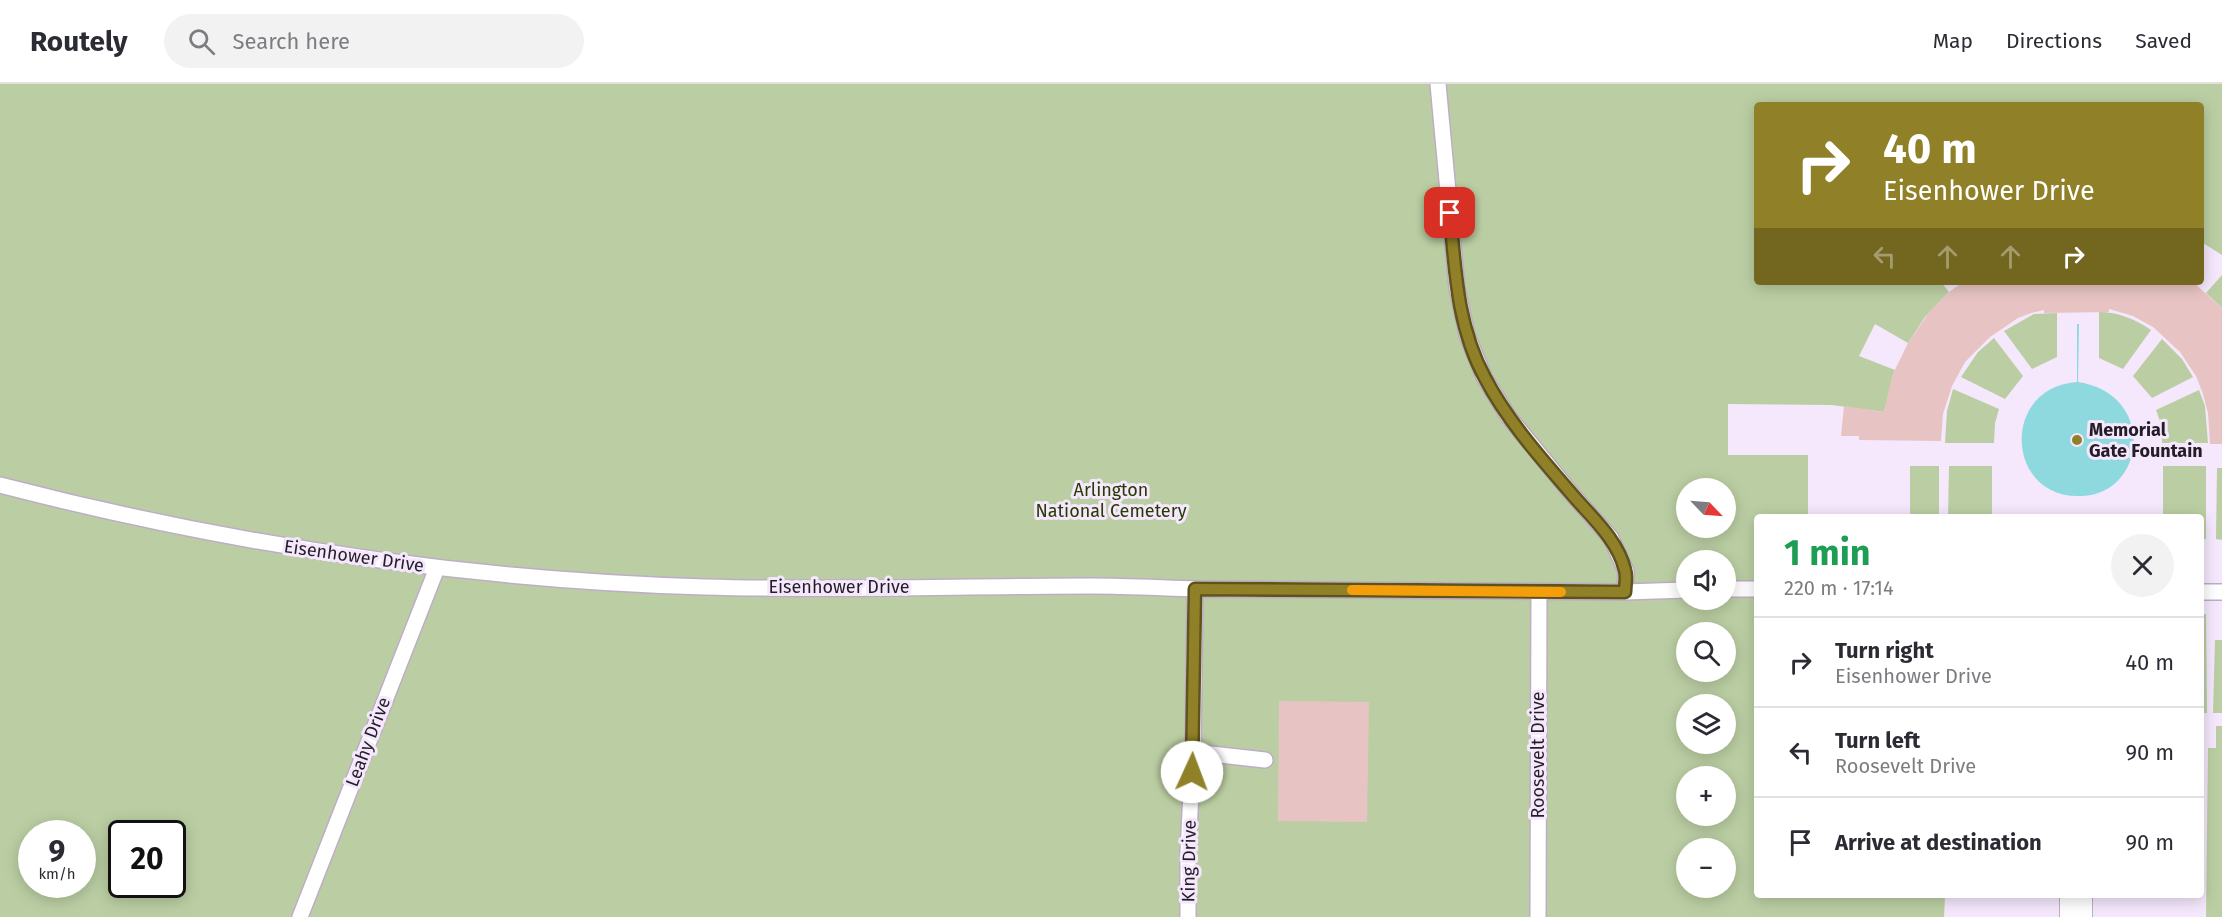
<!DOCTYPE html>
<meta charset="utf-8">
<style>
:root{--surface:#fff;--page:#f2f2f3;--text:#2b2b33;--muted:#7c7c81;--line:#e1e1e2}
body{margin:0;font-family:"Fira Sans",sans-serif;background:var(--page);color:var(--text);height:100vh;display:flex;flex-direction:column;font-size:22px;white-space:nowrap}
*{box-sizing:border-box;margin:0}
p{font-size:20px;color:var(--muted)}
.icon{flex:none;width:33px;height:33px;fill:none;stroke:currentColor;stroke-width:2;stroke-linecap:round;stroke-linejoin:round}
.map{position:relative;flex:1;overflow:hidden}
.drawer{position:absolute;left:1754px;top:430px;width:450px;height:384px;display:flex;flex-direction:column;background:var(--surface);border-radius:6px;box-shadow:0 3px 15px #0003}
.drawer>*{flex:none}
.guide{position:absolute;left:1754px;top:18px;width:450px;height:183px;border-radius:6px;box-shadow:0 3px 15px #0003;background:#908128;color:#fff;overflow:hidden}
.needle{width:39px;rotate:115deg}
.tools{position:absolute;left:1676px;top:394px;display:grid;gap:12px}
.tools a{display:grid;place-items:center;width:60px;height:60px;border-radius:50%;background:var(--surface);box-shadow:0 3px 15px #0003;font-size:30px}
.speed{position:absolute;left:18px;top:736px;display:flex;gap:12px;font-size:30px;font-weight:700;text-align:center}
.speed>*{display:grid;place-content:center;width:78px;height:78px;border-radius:50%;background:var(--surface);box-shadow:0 3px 15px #0003;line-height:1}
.speed small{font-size:15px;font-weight:400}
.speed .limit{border:3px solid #111;border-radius:9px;background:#fff;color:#111}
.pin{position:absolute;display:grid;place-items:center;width:51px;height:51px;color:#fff;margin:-26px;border-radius:12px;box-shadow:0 3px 9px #0006}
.me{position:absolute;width:66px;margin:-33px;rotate:2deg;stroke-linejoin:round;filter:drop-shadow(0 0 4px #0008)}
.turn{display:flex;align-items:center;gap:21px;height:126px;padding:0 30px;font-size:27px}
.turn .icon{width:78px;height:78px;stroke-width:2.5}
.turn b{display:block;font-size:42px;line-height:51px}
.lanes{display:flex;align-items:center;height:57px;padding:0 30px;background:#0003;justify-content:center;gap:30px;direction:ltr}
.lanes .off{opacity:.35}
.round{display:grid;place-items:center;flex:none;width:63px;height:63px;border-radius:32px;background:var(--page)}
.overview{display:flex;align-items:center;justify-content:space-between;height:102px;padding:0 30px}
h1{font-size:36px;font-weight:700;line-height:45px;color:#1e9e55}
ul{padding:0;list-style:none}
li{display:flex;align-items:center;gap:18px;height:90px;padding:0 30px;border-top:2px solid var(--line)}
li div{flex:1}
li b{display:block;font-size:22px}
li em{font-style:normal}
header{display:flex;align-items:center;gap:36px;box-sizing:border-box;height:84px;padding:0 30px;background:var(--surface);border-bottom:2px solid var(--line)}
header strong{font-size:28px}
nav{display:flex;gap:33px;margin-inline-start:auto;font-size:21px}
.search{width:420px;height:54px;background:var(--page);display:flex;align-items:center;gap:15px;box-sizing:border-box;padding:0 21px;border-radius:33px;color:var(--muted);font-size:22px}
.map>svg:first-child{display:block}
.green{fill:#bbcea3;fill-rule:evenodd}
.water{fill:#8dd9de}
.building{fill:#e7c4c3}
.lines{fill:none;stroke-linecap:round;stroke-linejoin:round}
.lane-casing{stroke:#beadc6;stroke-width:18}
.street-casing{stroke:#beadc6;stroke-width:34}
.lane{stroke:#fff;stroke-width:15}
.street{stroke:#fff;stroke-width:32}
.route-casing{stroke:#5e541a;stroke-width:15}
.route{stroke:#908128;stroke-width:10}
.slow{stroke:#f59e0b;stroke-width:10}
.poi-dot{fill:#908128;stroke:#f5e7fc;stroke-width:2}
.labels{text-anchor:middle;stroke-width:6;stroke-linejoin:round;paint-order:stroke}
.poi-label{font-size:18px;font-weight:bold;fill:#241d27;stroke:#f5e7fc;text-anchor:start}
.park-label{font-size:18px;fill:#273a00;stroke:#f5e7fc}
.street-label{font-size:18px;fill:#241d27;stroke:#f5e7fc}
</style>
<header>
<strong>Routely</strong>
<div class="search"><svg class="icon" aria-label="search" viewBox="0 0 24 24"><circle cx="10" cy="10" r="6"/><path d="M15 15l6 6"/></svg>Search here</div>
<nav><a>Map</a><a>Directions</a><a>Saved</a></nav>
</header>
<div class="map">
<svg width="2222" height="833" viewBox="0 0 2222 833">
<rect width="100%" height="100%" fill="#f5e7fc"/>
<path class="green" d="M 0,0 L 2222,0 L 2222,171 L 2203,159 L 2201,162 L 2200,21 L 1756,21 L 1756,198 L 1941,198 L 1949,208 L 1925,233 L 1908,259 L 1875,240 L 1859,272 L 1895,286 L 1884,328 L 1832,321 L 1728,320 L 1728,371 L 1808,371 L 1808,433 L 1756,434 L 1756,812 L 1945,812 L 1944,833 L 0,833 ZM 1686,405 L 1725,405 L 1725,444 L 1686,444 ZM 1686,477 L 1725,477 L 1725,516 L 1686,516 ZM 1686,549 L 1725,549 L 1725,588 L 1686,588 ZM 1686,621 L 1725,621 L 1725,660 L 1686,660 ZM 1686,693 L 1725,693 L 1725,732 L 1686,732 ZM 32,750 L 82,750 L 82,801 L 32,801 ZM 122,750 L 172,750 L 172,801 L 122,801 ZM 1686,765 L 1725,765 L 1725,804 L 1686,804 Z
M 2222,191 L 2222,224 L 2206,209 Z
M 2099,228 C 2118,228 2135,235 2151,246 L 2123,285 L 2099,274 Z
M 2057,229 L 2057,273 L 2032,285 L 2004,247 L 2034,230 Z
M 1994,254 L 2023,292 L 2005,315 L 1961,293 L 1978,268 Z
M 2162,255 L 2182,275 L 2193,293 L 2152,314 L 2133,292 Z
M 1953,305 L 1999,325 L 1995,339 L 1994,359 L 1945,359 L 1947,327 Z
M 2199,306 L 2205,322 L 2208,359 L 2162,359 L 2161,340 L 2156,326 Z
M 1910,382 L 1939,382 L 1939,433 L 1910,433 Z
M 1949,382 L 1992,382 L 1992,433 L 1948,433 Z
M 2163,382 L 2206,382 L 2206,455 L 2201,455 L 2200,434 L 2163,433 Z
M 2217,384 L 2222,384 L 2222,456 L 2216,455 Z
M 2200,530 L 2206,530 L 2207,629 L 2201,629 Z
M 2215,556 L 2222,556 L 2222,629 L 2213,629 Z
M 2216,642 L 2222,642 L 2222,833 L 2206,833 L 2208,664 L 2216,664 Z"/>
<path class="water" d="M 2077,240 L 2079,240 L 2078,298 C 2157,310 2146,410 2082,412 C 2005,416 2000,303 2077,298 Z"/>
<path class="building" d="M 1963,198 L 2193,198 L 2222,224 L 2222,360 L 2210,360 L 2208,329 L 2203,310 L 2196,292 L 2180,268 L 2153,243 L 2133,232 L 2109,225 L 2109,228 L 2044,229 L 2044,226 L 2031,229 L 2018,234 L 1990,253 L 1965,278 L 1952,302 L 1943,330 L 1941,357 L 1859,356 L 1859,352 L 1841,352 L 1844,322 L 1884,328 L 1892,292 L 1908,259 L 1930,227 L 1949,208 Z
M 1279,617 L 1369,618 L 1367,738 L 1278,737 Z"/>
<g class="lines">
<g class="lane-casing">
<path id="lane" d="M 1438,0 L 1457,204 L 1467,251 L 1484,293 L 1508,332 L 1571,409 L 1611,454 L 1626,487 L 1625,508
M 0,401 C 231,461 466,496 705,503 C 834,507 963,502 1091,502 C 1127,502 1162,504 1198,505 C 1340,507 1482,508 1625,508 L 1686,506
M 1725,505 L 1756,505
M 2200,508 L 2222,508
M 1193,668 L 1265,676
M 300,833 L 437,484
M 1188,833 L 1188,768 L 1193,668 L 1195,505
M 1538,833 L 1539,508"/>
</g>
<g class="street-casing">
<path id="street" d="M 2076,833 L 2076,812"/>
</g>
<use href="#lane" class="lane"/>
<use href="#street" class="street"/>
</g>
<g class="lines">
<g class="route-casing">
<path id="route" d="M 1192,688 L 1195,505 L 1625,508 C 1625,502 1627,492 1625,486 C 1617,454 1590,432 1570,408 C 1539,372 1507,336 1485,294 C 1457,243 1455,185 1450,129"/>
</g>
<use href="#route" class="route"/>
<path class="slow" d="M 1352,506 L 1561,508"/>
</g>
<circle class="poi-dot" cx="2077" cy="356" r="6"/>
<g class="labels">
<g class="poi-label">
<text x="2089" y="352">Memorial<tspan x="2089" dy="21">Gate Fountain</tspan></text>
</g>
<g class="park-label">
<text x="1111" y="412">Arlington<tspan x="1111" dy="21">National Cemetery</tspan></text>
</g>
<g class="street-label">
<text transform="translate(354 472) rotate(8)" y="6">Eisenhower Drive</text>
<text x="839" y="509">Eisenhower Drive</text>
<text transform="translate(368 658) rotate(-69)" y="6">Leahy Drive</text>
<text transform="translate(1538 671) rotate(-90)" y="6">Roosevelt Drive</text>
<text transform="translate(1189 777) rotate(-89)" y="6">King Drive</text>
</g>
</g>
</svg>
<div class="tools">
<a><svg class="needle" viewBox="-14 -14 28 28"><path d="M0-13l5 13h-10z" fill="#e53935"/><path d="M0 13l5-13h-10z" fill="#7c7c81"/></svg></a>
<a><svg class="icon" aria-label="sound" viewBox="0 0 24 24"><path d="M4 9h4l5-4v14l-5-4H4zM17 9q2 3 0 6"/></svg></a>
<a><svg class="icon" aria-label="search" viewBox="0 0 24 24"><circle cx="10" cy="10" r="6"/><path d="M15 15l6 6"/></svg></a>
<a><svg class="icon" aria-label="layers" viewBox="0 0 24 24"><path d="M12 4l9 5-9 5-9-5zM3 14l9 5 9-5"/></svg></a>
<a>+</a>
<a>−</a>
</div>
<div class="speed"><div>9<small>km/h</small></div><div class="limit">20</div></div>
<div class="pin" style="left:1450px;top:129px;background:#d93025"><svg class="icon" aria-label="arrive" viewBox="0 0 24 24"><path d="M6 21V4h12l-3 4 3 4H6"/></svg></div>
<svg class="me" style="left:1192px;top:688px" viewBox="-20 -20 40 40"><circle r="19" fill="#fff"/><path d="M0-13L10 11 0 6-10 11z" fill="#908128"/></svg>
<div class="guide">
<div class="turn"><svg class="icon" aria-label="right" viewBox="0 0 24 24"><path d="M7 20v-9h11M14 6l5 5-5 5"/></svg><div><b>40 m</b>Eisenhower Drive</div></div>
<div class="lanes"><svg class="icon off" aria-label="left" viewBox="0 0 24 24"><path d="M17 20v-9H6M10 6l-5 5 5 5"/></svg><svg class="icon off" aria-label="ahead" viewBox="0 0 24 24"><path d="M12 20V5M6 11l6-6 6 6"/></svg><svg class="icon off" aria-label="ahead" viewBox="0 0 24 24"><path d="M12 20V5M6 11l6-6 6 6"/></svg><svg class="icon" aria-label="right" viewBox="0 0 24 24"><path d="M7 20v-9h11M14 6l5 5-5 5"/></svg></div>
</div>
<section class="drawer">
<div class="overview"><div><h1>1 min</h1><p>220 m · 17:14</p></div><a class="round"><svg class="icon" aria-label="close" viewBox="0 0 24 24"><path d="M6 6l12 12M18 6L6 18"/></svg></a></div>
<ul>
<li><svg class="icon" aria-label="right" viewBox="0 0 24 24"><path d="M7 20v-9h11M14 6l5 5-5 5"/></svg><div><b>Turn right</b><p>Eisenhower Drive</p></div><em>40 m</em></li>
<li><svg class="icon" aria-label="left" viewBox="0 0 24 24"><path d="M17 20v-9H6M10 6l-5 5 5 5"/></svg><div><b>Turn left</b><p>Roosevelt Drive</p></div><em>90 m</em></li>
<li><svg class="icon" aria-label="arrive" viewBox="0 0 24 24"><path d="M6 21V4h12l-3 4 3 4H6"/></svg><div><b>Arrive at destination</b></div><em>90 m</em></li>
</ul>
</section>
</div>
